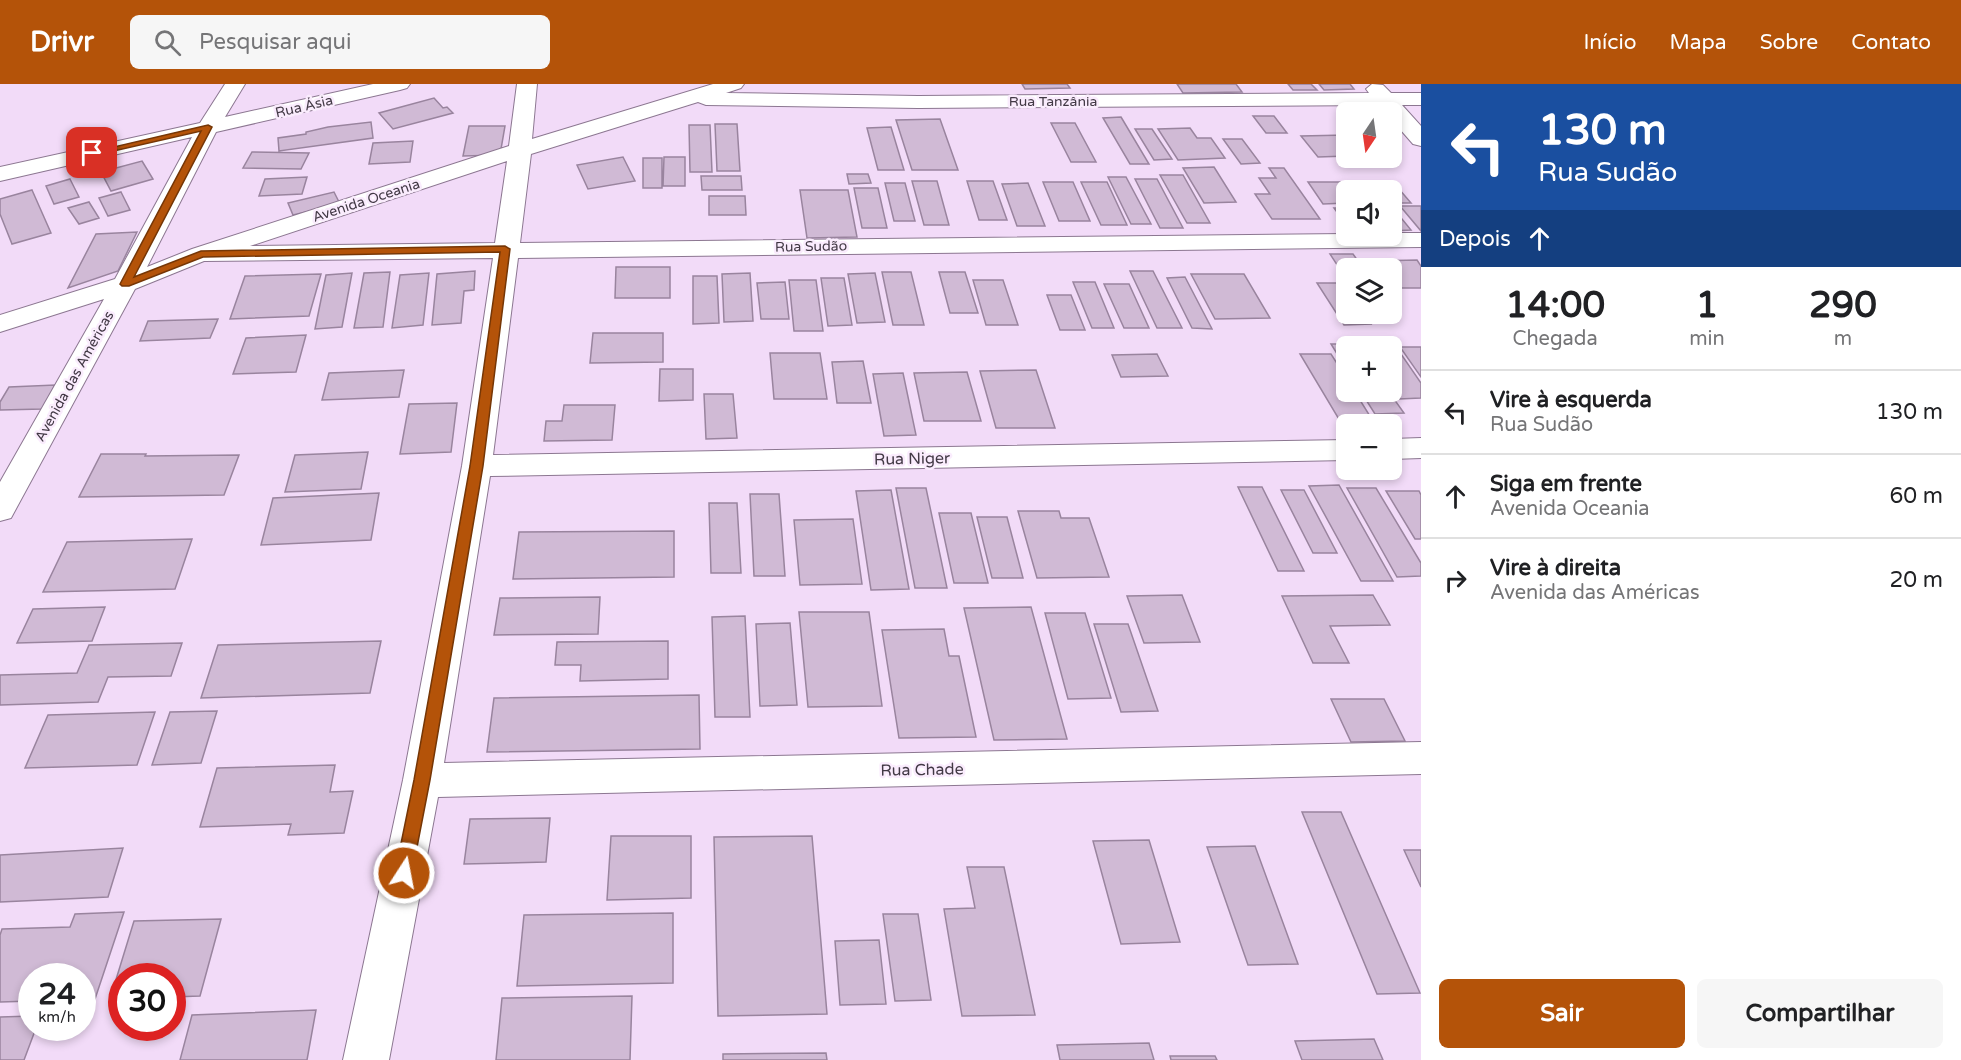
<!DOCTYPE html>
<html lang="pt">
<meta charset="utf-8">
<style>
:root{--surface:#fff;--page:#f6f6f6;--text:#202124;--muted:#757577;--line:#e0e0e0;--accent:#b45309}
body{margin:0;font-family:"Varela Round",sans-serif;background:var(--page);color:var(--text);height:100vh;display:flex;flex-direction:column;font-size:22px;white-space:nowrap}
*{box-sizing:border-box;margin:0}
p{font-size:20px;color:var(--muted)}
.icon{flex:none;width:33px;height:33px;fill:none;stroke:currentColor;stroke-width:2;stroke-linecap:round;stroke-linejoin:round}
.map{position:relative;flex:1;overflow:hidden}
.sheet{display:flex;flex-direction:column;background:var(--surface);width:540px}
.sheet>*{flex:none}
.hud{background:#1a4fa0;color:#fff;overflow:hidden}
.needle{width:39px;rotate:193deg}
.tools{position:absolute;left:1336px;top:18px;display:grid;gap:12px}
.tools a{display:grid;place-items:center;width:66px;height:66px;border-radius:9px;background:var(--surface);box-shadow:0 3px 9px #0003;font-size:30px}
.speed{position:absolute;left:18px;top:879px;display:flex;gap:12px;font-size:30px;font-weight:700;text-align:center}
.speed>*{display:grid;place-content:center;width:78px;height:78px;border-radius:50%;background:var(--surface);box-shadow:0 3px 9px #0003;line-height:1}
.speed small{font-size:15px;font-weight:400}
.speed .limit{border:9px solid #d22;background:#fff;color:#111}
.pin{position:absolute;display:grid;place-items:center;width:51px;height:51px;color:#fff;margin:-26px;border-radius:12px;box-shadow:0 3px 9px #0006}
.me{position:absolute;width:66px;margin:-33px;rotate:11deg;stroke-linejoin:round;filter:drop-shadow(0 0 4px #0008)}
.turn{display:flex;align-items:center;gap:21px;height:126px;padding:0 18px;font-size:27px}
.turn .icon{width:78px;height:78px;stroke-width:2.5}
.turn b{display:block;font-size:42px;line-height:51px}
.then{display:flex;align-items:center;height:57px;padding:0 18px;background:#0003;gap:12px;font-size:22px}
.eta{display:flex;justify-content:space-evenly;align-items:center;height:102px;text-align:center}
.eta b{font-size:36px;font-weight:700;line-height:42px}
.primary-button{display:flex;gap:12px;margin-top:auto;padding:12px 18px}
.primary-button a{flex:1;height:69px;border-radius:9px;background:var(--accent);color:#fff;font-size:24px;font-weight:700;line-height:69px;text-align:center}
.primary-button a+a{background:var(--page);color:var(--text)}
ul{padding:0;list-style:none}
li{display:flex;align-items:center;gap:18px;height:84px;padding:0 18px;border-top:2px solid var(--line)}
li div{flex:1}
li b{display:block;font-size:22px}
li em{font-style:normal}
header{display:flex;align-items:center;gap:36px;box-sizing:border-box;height:84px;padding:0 30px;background:var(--accent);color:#fff}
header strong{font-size:28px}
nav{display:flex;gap:33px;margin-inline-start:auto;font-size:21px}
.search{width:420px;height:54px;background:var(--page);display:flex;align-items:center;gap:15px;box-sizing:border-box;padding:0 21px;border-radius:9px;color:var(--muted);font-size:22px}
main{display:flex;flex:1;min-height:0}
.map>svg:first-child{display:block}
.building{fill:#d0bad5;stroke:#99849e;stroke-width:1.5}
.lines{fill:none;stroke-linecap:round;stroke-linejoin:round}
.minor-casing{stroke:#8c7791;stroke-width:2}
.minor{fill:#fff;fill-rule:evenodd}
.route{fill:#b45309;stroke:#753606;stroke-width:1.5}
.labels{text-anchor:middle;stroke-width:5;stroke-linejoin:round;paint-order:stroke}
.far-street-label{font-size:14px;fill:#423945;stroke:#faecfd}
.street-label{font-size:16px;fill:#423945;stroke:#faecfd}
</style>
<header>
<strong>Drivr</strong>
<div class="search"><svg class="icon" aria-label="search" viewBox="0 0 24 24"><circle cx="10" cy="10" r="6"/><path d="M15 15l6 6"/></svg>Pesquisar aqui</div>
<nav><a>Início</a><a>Mapa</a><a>Sobre</a><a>Contato</a></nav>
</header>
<main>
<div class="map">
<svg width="1421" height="976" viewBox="0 0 1421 976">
<rect width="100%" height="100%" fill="#f2dbf8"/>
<path class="building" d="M 1022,0 L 1067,0 L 1070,4 L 1025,5 Z
M 1177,0 L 1236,0 L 1242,8 L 1183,9 Z
M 1288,0 L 1311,0 L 1317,6 L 1293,6 Z
M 1319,0 L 1350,0 L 1354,5 L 1324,6 Z
M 434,14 L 443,24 L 447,23 L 453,29 L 393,45 L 379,29 Z
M 1253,32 L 1274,32 L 1287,49 L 1266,49 Z
M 1121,33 L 1149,80 L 1130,80 L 1103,34 Z
M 940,35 L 958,86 L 912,86 L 896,36 Z
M 371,38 L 373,54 L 279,67 L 278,54 L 306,50 L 306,48 L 328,43 Z
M 1051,39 L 1075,39 L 1096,78 L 1071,78 Z
M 715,40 L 737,40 L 740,87 L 717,87 Z
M 689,41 L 710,41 L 712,88 L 690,88 Z
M 469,42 L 505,42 L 500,71 L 463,72 Z
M 891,43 L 904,86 L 878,86 L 867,44 Z
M 1190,44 L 1197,54 L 1211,54 L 1225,74 L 1178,76 L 1158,45 Z
M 1135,45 L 1152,45 L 1172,75 L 1154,76 Z
M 1347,51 L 1347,72 L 1318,73 L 1301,52 Z
M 1223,55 L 1242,55 L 1260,79 L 1241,80 Z
M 413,57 L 410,78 L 369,80 L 373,59 Z
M 252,68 L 309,69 L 301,85 L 243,84 Z
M 623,73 L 635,97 L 588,105 L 577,81 Z
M 664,73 L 685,73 L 685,102 L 663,102 Z
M 643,74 L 662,74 L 662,104 L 643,104 Z
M 142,77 L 153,95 L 111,107 L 101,88 Z
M 1214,83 L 1236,118 L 1204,119 L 1183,84 Z
M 1269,84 L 1284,84 L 1320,135 L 1272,135 L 1255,110 L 1270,110 L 1259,94 L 1276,94 Z
M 847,90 L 868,90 L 871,99 L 849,100 Z
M 1160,91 L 1183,91 L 1210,139 L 1187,139 Z
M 701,92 L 741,92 L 742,106 L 702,106 Z
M 307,93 L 302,110 L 259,112 L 265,95 Z
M 1108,93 L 1126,93 L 1151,140 L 1131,140 Z
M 70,95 L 79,113 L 54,120 L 46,102 Z
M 1135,95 L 1157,95 L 1183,144 L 1160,144 Z
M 912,97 L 937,97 L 949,141 L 924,141 Z
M 967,97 L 993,97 L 1007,136 L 979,136 Z
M 1043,98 L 1073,98 L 1090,137 L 1059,137 Z
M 1081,98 L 1107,98 L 1127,141 L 1101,141 Z
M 1308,98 L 1393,98 L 1411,119 L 1392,119 L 1392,106 L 1347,106 L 1347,119 L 1323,120 Z
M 885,99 L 905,99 L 915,137 L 894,137 Z
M 1028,99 L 1045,142 L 1017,142 L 1002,100 Z
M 854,104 L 878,104 L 887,144 L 862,144 Z
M 32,106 L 51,149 L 12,160 L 0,130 L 0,115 Z
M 800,106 L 848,106 L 857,153 L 807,154 Z
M 121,108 L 130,126 L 108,132 L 99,114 Z
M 334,108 L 340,120 L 293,131 L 288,119 Z
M 709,112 L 745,112 L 746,131 L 709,131 Z
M 89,118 L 99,134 L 79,140 L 68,124 Z
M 1400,122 L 1421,122 L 1421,147 Z
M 1334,124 L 1347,124 L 1347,142 Z
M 1392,124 L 1393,124 L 1411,146 L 1392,147 Z
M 137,148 L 118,187 L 68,204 L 96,150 Z
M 1330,170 L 1353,170 L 1363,184 L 1347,184 L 1347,196 Z
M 1417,176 L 1421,182 L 1421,204 L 1395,204 L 1392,200 L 1392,184 L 1381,184 L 1375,177 Z
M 616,183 L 670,183 L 670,214 L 615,214 Z
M 475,187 L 474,206 L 464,207 L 461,239 L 432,241 L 437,190 Z
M 1130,187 L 1153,187 L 1182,244 L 1157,244 Z
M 390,188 L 383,243 L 354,244 L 364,189 Z
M 882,188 L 911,188 L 924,241 L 893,241 Z
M 939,188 L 965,188 L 978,229 L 950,229 Z
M 352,189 L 342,243 L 315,245 L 326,191 Z
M 429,189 L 423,241 L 392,244 L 400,191 Z
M 750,189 L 753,237 L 724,238 L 722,190 Z
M 875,189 L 885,238 L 857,239 L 848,190 Z
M 321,190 L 309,232 L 230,235 L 245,192 Z
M 1191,190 L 1244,190 L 1270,234 L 1215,235 Z
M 693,192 L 717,192 L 719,239 L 693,240 Z
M 1185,193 L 1212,245 L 1192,244 L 1167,194 Z
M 821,194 L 844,194 L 852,241 L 828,242 Z
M 789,196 L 816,196 L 823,247 L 794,247 Z
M 973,196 L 1003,196 L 1018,241 L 986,241 Z
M 785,198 L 789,235 L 761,235 L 757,199 Z
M 1073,198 L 1095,198 L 1114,244 L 1092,244 Z
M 1317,199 L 1343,199 L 1347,205 L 1347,230 L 1364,230 L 1371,240 L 1344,241 Z
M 1104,200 L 1129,200 L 1149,244 L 1124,244 Z
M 1047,211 L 1071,211 L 1085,246 L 1060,246 Z
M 218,235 L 210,254 L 140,257 L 148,237 Z
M 593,249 L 663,249 L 663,278 L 590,279 Z
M 306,251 L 296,288 L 233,290 L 246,254 Z
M 1359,254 L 1390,254 L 1421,299 L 1421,314 L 1399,315 L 1392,305 L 1392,262 L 1364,262 Z
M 1331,260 L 1357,260 L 1359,262 L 1347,262 L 1347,286 Z
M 1400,263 L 1421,263 L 1421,293 Z
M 770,269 L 820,269 L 827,315 L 774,315 Z
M 1157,270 L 1168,292 L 1121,293 L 1112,271 Z
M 1300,270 L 1331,270 L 1347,295 L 1347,308 L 1355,308 L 1373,337 L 1340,337 Z
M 863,277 L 871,319 L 837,319 L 832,278 Z
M 660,285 L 693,285 L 693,316 L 659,317 Z
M 404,286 L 399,313 L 322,316 L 329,289 Z
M 1036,286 L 1055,344 L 996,344 L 980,287 Z
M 967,288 L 981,337 L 924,337 L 914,289 Z
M 903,289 L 916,351 L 884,352 L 873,290 Z
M 55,301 L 43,325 L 0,326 L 0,318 L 9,303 Z
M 1361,308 L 1389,308 L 1404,329 L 1375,330 Z
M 704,310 L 733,310 L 737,354 L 706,355 Z
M 457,319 L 451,368 L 400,370 L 409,320 Z
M 564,321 L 615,321 L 612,356 L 544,357 L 546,337 L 562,337 Z
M 368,368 L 361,405 L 285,408 L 295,371 Z
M 101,370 L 146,370 L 145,372 L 239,371 L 224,411 L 79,413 Z
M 1339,401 L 1393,497 L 1361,497 L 1309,402 Z
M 1238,403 L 1262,403 L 1304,487 L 1278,487 Z
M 896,404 L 926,404 L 947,504 L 915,504 Z
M 1347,404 L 1376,404 L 1421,479 L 1421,492 L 1397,493 Z
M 891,406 L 909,505 L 871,506 L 856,407 Z
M 1281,406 L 1304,406 L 1337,469 L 1313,469 Z
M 1386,407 L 1419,407 L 1421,411 L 1421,455 L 1415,455 Z
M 379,409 L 371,456 L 261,461 L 273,414 Z
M 750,410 L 779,410 L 785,492 L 754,492 Z
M 709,419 L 737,419 L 741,489 L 711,489 Z
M 1018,427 L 1059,427 L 1061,434 L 1089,434 L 1109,493 L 1037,494 Z
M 939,429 L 971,429 L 988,499 L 954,499 Z
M 977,433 L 1007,433 L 1023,494 L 992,494 Z
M 853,435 L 862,500 L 800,501 L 794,436 Z
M 674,447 L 674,493 L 513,495 L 519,448 Z
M 192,455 L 175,505 L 43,508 L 67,458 Z
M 1182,511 L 1200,558 L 1144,559 L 1127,512 Z
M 1373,511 L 1390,541 L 1330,542 L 1349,579 L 1313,579 L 1282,512 Z
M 600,513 L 598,550 L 494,551 L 500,514 Z
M 105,523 L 92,557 L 17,559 L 33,525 Z
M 1031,523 L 1067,655 L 994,656 L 964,524 Z
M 799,528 L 869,528 L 882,622 L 808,623 Z
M 1045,529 L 1085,529 L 1111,614 L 1068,615 Z
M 745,532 L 750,633 L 715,633 L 712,533 Z
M 790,539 L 797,621 L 760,622 L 756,540 Z
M 1094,540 L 1128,540 L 1158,627 L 1121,628 Z
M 944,545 L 949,572 L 959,572 L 976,653 L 899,654 L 882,546 Z
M 381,557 L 370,609 L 201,614 L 218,561 Z
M 668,557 L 668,595 L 580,597 L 581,581 L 555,581 L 557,558 Z
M 182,559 L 171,592 L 108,593 L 98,618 L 0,621 L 0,591 L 77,589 L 89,561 Z
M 699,611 L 700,665 L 487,668 L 494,614 Z
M 1331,615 L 1384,615 L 1405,657 L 1351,658 Z
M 217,627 L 201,679 L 152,681 L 170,628 Z
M 155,628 L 137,681 L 25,684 L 48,631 Z
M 335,681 L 330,708 L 353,707 L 344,749 L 288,751 L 291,740 L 200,743 L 217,684 Z
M 1302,728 L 1341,728 L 1420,909 L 1377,910 Z
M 550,734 L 546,778 L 464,780 L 470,735 Z
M 611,752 L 691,752 L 691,814 L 607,816 Z
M 812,752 L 827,930 L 718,932 L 714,753 Z
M 1149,756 L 1180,858 L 1121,860 L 1093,757 Z
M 1255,762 L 1298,880 L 1248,881 L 1207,763 Z
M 123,764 L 108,813 L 0,818 L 0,771 Z
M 1404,766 L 1421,766 L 1421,803 Z
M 967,783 L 1004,783 L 1035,931 L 962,932 L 944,825 L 975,824 Z
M 124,828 L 95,915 L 82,915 L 82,892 L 32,892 L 32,917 L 0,918 L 0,851 L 2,845 L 70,843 L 75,830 Z
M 673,829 L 673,899 L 517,902 L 524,831 Z
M 883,830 L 918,830 L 931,916 L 895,917 Z
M 221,835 L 200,912 L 172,913 L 172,892 L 122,892 L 122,915 L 110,915 L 134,837 Z
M 879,856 L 886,920 L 840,921 L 835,857 Z
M 632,912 L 630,976 L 496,976 L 502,914 Z
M 316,926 L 307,976 L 180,976 L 192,931 Z
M 32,932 L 32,944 L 36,944 L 24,976 L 0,976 L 0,933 Z
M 1374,955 L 1383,976 L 1302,976 L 1295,957 Z
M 1149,959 L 1154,976 L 1060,976 L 1057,961 Z
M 826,969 L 827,976 L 723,976 L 723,970 Z
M 1170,972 L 1215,972 L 1217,976 L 1171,976 Z"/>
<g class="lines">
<g class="minor-casing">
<path id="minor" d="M 225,0 L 245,0 L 225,33 L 373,0 L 410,0 L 407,4 L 400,6 L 216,48 L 147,183 L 192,165 L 509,62 L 517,0 L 537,0 L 532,55 L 713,0 L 744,0 L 741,4 L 726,9 L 918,12 L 1369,9 L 1366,5 L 1372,0 L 1383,1 L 1391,9 L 1421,9 L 1421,21 L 1402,21 L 1421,42 L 1421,62 L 1413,60 L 1392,36 L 1392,28 L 1386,28 L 1380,21 L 918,24 L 706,21 L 698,18 L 531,70 L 520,159 L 1347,150 L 1347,152 L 1392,152 L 1392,149 L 1421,149 L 1421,163 L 518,174 L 493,371 L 1347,356 L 1347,376 L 490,392 L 444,679 L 1421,658 L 1421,690 L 438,713 L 389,976 L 343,976 L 403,696 L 462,382 L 493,174 L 204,177 L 135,205 L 11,434 L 0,437 L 0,398 L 104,215 L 0,248 L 0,231 L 115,195 L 192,53 L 0,97 L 0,83 L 200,39 ZM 507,77 L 495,159 L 250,162 Z
M 1421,354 L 1421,374 L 1392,375 L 1392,355 Z"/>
</g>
<use href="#minor" class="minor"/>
</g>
<path class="route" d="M 208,41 L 212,43 L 134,193 L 201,167 L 505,162 L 510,165 L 483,382 L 430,696 L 412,789 L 409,795 L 404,797 L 398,795 L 395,789 L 414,696 L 470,382 L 500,168 L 203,173 L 129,202 L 122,202 L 120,200 L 201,47 L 92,72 L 88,69 Z"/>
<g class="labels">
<g class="far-street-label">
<text x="1053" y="22">Rua Tanzânia</text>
<text transform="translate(304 22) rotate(-13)" y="5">Rua Ásia</text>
<text transform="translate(366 116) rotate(-18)" y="5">Avenida Oceania</text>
<text transform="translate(811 162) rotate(-1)" y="5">Rua Sudão</text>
<text transform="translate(74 292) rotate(-61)" y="5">Avenida das Américas</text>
</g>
<g class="street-label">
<text transform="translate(912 374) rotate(-1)" y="6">Rua Niger</text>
<text transform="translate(922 685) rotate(-1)" y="6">Rua Chade</text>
</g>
</g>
</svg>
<div class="tools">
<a><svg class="needle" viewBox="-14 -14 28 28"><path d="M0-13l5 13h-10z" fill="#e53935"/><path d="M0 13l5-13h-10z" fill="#757577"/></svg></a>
<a><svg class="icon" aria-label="sound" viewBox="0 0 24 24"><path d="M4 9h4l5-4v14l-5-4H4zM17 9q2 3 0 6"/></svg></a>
<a><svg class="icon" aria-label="layers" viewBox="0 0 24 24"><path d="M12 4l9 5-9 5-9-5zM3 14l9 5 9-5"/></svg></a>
<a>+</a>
<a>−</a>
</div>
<div class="speed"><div>24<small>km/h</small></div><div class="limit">30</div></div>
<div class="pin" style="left:92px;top:69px;background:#d93025"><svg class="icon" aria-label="arrive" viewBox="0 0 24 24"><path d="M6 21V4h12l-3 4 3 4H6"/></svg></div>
<svg class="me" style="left:404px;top:789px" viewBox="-20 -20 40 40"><circle r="17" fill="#b45309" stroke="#fff" stroke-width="3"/><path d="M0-11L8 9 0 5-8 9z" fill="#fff"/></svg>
</div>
<section class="sheet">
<div class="hud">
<div class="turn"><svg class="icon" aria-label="left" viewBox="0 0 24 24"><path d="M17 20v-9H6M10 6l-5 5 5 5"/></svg><div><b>130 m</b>Rua Sudão</div></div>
<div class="then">Depois<svg class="icon" aria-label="ahead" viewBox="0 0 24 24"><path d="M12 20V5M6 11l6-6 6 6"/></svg></div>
</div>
<div class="eta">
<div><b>14:00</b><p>Chegada</p></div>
<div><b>1</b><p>min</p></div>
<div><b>290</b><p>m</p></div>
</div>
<ul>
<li><svg class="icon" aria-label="left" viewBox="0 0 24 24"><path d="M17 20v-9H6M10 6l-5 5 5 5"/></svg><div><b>Vire à esquerda</b><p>Rua Sudão</p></div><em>130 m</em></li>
<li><svg class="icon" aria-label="ahead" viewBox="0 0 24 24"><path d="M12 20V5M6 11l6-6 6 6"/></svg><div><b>Siga em frente</b><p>Avenida Oceania</p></div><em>60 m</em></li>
<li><svg class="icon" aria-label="right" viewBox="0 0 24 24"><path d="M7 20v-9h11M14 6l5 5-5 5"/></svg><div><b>Vire à direita</b><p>Avenida das Américas</p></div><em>20 m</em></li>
</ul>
<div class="primary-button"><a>Sair</a><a>Compartilhar</a></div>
</section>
</main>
